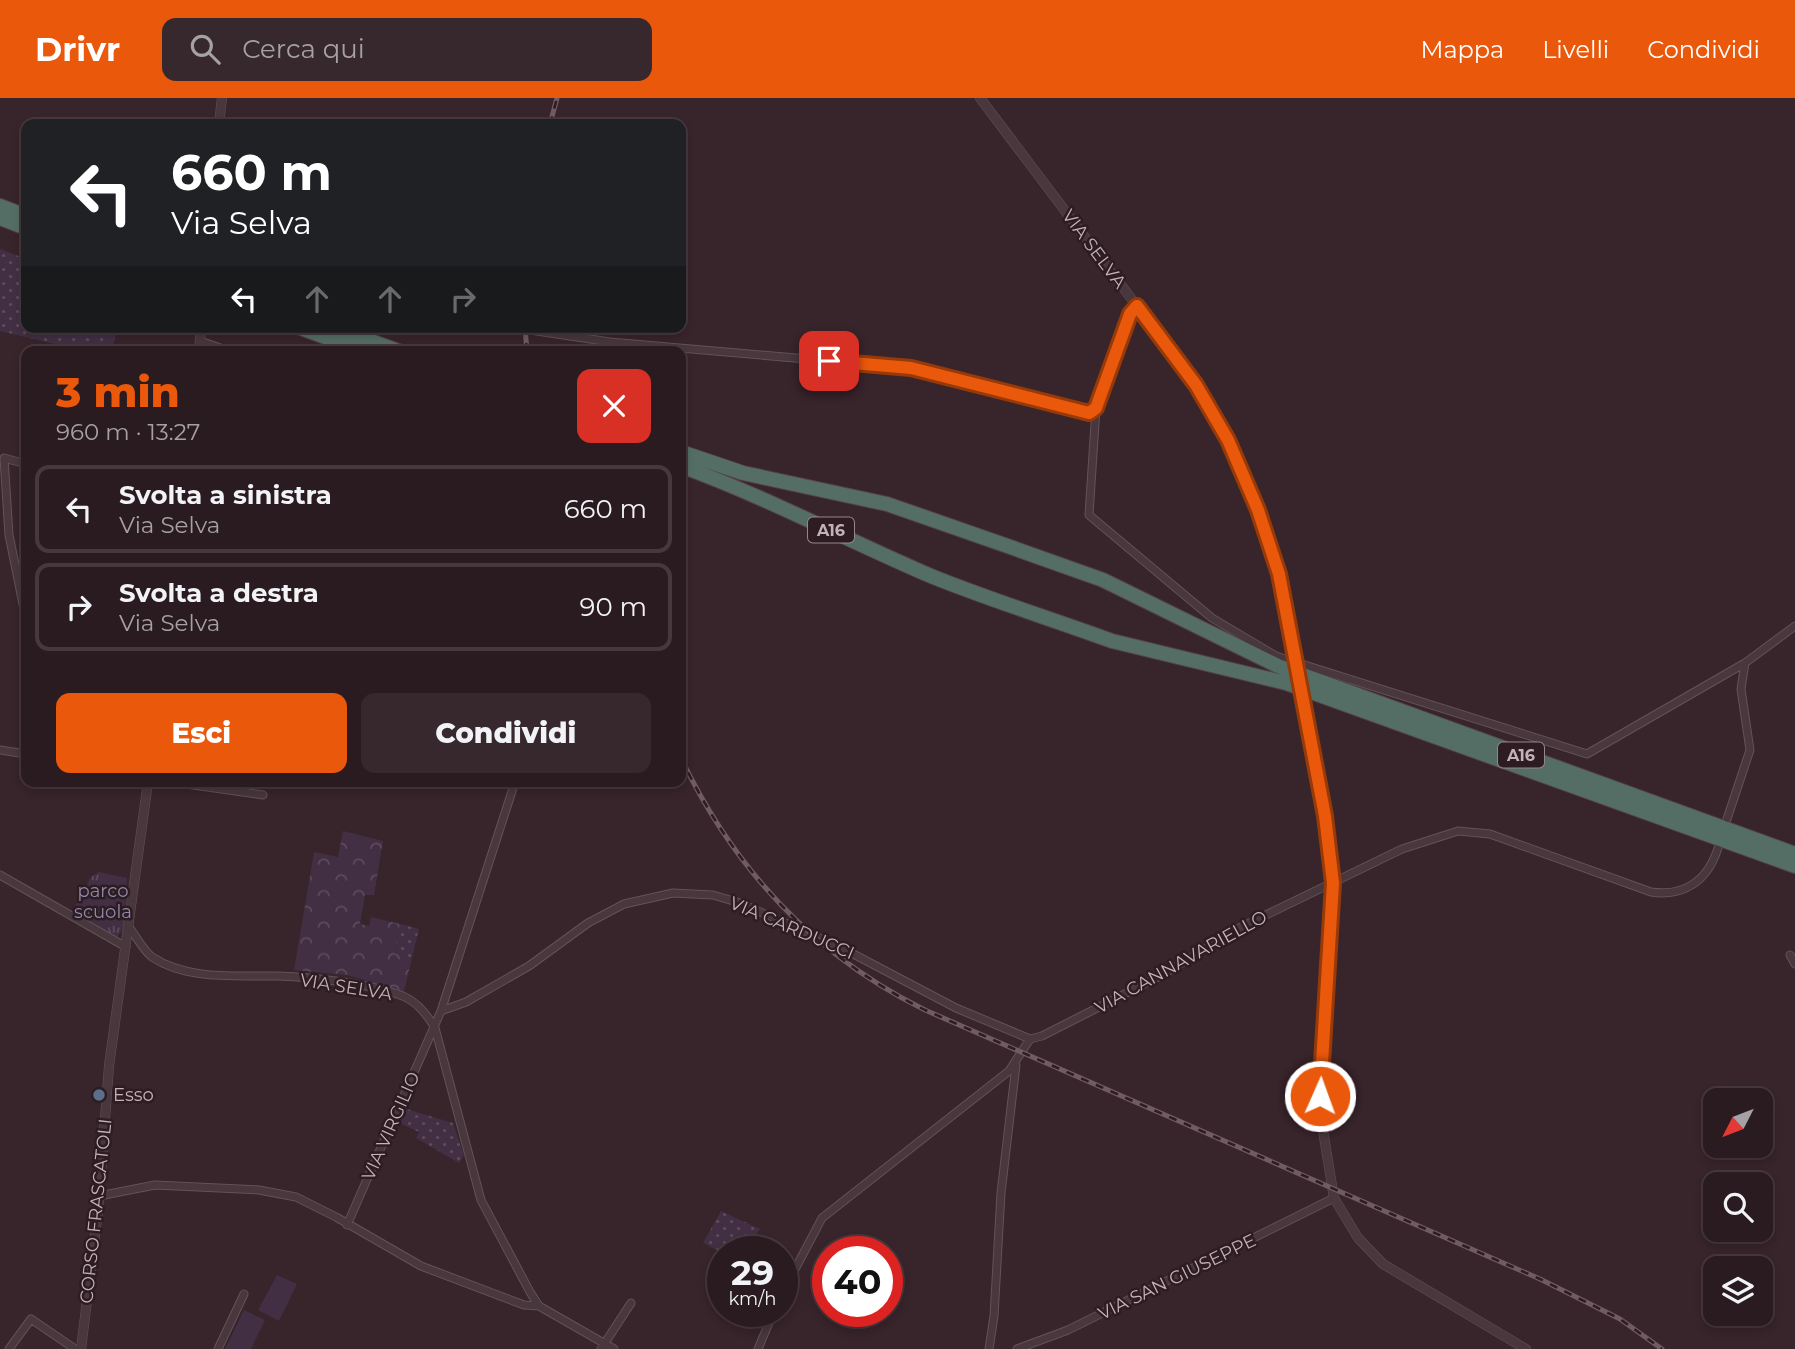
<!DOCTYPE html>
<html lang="it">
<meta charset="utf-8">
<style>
:root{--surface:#2a1b20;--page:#36282d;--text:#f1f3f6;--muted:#a5a1a5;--line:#46393e;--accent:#ea580c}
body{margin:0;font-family:Montserrat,sans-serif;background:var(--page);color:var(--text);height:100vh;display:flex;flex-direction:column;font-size:26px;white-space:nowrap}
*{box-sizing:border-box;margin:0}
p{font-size:23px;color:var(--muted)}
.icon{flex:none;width:38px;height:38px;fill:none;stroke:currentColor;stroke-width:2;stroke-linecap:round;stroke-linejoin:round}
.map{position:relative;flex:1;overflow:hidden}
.side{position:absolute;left:21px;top:248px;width:665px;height:441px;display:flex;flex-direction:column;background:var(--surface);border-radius:14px;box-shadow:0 4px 10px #0003,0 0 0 2px var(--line)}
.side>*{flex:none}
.top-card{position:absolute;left:21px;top:21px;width:665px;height:214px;border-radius:14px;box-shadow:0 4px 10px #0003,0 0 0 2px var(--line);background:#202124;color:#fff;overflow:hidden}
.needle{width:46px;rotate:228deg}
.controls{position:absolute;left:1703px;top:990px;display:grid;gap:14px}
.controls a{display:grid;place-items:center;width:70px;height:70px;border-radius:14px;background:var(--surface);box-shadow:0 4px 10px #0003,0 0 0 2px var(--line);font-size:35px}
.speed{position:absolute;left:707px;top:1138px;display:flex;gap:14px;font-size:35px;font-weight:700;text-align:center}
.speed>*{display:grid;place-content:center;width:91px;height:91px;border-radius:50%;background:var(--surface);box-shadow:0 4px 10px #0003,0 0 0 2px var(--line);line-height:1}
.speed small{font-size:18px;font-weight:400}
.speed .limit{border:10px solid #d22;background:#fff;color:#111}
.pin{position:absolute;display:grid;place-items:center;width:60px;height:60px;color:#fff;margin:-30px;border-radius:14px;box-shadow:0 4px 10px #0006}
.me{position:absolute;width:77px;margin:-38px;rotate:2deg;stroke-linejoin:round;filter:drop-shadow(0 0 5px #0008)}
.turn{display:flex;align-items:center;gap:24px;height:147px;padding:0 35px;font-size:32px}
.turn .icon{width:91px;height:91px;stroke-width:2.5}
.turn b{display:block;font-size:49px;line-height:60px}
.lanes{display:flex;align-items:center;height:66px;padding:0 35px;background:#0003;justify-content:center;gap:35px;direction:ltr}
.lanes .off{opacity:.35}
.round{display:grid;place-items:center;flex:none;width:74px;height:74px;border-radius:14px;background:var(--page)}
.overview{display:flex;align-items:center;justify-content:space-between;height:119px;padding:0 35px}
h1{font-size:42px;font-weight:800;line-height:52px;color:var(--accent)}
.cta{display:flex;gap:14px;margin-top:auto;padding:14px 35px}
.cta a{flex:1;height:80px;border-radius:14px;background:var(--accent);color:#fff;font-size:28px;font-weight:800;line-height:80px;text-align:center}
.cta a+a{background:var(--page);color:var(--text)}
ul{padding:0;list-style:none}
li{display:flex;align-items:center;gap:21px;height:88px;margin:0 14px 10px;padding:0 21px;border:4px solid var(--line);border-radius:14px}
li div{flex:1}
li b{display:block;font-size:26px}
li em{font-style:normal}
header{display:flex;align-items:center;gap:42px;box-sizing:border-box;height:98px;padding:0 35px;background:var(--accent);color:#fff}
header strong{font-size:33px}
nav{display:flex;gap:38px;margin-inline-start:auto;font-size:24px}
.search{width:490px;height:63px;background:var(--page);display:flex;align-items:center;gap:18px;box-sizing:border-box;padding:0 24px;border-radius:14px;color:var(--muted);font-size:26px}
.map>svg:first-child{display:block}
.grass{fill:url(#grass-dots)}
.forest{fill:url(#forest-crowns)}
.park{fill:url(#park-tufts)}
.pitch{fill:#422f43}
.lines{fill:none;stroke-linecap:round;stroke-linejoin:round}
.minor-casing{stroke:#635258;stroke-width:9}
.tertiary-casing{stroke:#635258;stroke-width:10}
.motorway-casing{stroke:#534248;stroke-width:16}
.minor{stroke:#48373d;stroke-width:7}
.tertiary{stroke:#48373d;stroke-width:9}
.motorway{stroke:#556e65;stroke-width:14}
.rail-casing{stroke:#715b63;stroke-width:5}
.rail{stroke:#2d1c22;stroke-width:2.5;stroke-dasharray:8;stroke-linecap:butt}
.tertiary-bridge-casing{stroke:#635258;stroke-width:10;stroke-linecap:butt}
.tertiary-bridge{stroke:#48373d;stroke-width:9}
.route-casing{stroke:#983908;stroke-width:18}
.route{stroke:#ea580c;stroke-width:12}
.service-dot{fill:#5c6f8a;stroke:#2d1c22;stroke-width:2.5}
.labels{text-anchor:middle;stroke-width:5;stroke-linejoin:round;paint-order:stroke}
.shield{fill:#2d1c22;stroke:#97858b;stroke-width:2}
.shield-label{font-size:16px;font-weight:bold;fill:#c4b2b8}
.street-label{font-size:18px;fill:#c4b2b8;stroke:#2d1c22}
.park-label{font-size:18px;fill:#9189a9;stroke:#2d1c22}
.poi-label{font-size:18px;fill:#c4b2b8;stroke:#2d1c22;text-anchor:start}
</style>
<header>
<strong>Drivr</strong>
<div class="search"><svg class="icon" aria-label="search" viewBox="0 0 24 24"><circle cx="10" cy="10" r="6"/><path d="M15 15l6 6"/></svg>Cerca qui</div>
<nav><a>Mappa</a><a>Livelli</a><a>Condividi</a></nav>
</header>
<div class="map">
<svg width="1795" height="1251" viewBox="0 0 1795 1251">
<defs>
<pattern id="grass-dots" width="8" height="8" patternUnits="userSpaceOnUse" patternTransform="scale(1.75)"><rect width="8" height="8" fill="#422f43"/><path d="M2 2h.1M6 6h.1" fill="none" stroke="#5c4b5c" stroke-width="1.8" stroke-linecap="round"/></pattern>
<pattern id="forest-crowns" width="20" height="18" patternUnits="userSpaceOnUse" patternTransform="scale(1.75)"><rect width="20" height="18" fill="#422f43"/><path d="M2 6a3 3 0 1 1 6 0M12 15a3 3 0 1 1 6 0" fill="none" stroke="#5c4b5c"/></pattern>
<pattern id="park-tufts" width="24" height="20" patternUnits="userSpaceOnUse" patternTransform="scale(1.75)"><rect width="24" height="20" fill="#422f43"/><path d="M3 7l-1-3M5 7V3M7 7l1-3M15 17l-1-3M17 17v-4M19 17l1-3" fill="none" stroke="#5c4b5c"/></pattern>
</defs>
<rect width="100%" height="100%" fill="#38242b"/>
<path class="grass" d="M 0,151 L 26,161 L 26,229 L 118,229 L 111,254 L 89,254 L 0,233 Z
M 400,826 L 419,831 L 412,860 L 394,855 Z
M 403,1010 L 453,1025 L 464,1057 L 459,1065 L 416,1040 L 419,1034 L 395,1023 Z
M 721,1113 L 760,1131 L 746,1153 L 723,1155 L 703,1145 Z"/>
<path class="forest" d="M 343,733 L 383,743 L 374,797 L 365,797 L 360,826 L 369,828 L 371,819 L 400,826 L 394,855 L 412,860 L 404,893 L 347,877 L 294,872 L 314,754 L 338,759 Z"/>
<path class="park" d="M 99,774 L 127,780 L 124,830 L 117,839 L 73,812 L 91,779 Z"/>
<path class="pitch" d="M 277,1177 L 297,1186 L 279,1223 L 258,1212 Z
M 244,1212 L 265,1222 L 251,1251 L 225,1251 Z"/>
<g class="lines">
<g class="minor-casing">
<path id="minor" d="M 510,229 L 610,244 L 911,270 L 1083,315 L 1096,310 L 1130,216 L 1137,208
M 200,243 L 232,254
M 1096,310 L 1089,417 L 1212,520 L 1276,558 L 1587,656 L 1745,565
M 26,366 L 4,360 L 9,437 L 26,521
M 0,652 L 26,656
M 172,684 L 263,697
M 1727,721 L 1750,652 L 1741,591 L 1745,565 L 1795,528
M 0,777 L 126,849
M 129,829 C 136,838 143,852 152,859 C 188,883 238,877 278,878 C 311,879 376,886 405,899 C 418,905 428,918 435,930 L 481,1102 L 530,1194 L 539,1208 L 614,1251
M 1790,857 L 1795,866
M 441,913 L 466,904 L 529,868 L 588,825 L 624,806 L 673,795 L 713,797 L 740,805 L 840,849 L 956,910 L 1030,941
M 1030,941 L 1042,938 L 1164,876 L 1237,831 L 1402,751 L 1458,733 L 1490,736 L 1651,794 C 1685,799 1708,782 1718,750
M 99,1098 L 155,1087 L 259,1092 L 296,1099 L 336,1119 L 421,1168 L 524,1207 L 539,1208
M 347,1127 L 441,913 L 515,684
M 782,1196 L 822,1120 L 1009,973 L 1030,941
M 9,1251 L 31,1221 L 75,1251
M 218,1251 L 244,1196
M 601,1251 L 631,1205
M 758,1251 L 774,1213
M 989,1251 L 994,1218 L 1001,1095 L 1016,967
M 1017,1251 L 1068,1232 L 1334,1100"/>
</g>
<g class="tertiary-casing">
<path id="tertiary" d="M 980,0 C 1027,62 1074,124 1121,187 C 1158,236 1197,284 1226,339 C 1261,404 1280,475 1293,546
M 219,26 L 222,0
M 199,254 L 201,229
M 1307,625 L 1325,717 L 1333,785 L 1320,1014 L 1334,1100 L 1358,1140 L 1383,1166 L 1526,1251
M 81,1251 L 98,1113 L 109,968 L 148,684"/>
</g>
<g class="motorway-casing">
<path id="motorway" d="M 0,108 L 26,118
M 0,120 L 26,130
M 298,229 L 366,254
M 333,229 L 401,254
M 681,354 L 743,375 L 887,406 L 1016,451 L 1103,482 L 1278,568 L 1795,756
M 681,368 C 766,399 847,442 931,478 C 990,502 1052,521 1112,543 L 1286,585 L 1795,768"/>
</g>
<use href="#minor" class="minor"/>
<use href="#tertiary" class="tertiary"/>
<use href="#motorway" class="motorway"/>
<g class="rail-casing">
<path id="rail" d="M 550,26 L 557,0
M 525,229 L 527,254
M 681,660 C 734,771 814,857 925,912 L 1540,1181 L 1620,1221 L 1662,1251"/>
</g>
<use href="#rail" class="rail"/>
<g class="tertiary-bridge-casing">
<path id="tertiary-bridge" d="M 1293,546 L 1307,625"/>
</g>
<use href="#tertiary-bridge" class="tertiary-bridge"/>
</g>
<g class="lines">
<g class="route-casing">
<path id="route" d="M 829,263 L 911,270 L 1089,315 L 1096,310 L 1130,216 L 1137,208 L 1196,287 L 1228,342 L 1258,412 L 1279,476 L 1325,718 L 1333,785 L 1320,998"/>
</g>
<use href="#route" class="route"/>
</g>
<circle class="service-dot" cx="99" cy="997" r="7"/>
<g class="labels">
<g class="shield">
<rect x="808" y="419.5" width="46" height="25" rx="5"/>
<rect x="1498" y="644.5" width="46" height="25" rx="5"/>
</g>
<g class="shield-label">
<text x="831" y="438">A16</text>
<text x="1521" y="663">A16</text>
</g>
<g class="street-label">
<text transform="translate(1094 151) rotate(53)" y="6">VIA SELVA</text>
<text transform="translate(792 830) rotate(23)" y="6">VIA CARDUCCI</text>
<text transform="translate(1181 864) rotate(-29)" y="6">VIA CANNAVARIELLO</text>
<text transform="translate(346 889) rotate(9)" y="6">VIA SELVA</text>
<text transform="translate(391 1028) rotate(-66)" y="6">VIA VIRGILIO</text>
<text transform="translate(96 1113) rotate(-84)" y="6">CORSO FRASCATOLI</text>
<text transform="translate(1177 1179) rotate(-26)" y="6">VIA SAN GIUSEPPE</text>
</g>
<g class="park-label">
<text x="103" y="799">parco<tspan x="103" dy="21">scuola</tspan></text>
</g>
<g class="poi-label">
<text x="113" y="1003">Esso</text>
</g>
</g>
</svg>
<div class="controls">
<a><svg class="needle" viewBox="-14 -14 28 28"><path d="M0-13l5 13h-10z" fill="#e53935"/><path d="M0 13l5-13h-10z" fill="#a5a1a5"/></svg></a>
<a><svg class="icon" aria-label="search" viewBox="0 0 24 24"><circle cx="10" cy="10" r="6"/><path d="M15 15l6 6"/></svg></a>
<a><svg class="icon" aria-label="layers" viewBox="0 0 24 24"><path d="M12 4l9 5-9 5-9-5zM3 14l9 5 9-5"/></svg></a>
</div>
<div class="speed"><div>29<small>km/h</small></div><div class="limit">40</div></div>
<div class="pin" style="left:829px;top:263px;background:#d93025"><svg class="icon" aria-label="arrive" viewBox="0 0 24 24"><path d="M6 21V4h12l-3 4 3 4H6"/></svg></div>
<svg class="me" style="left:1320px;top:998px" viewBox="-20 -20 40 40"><circle r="17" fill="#ea580c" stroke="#fff" stroke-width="3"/><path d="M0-11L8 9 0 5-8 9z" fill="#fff"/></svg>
<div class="top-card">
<div class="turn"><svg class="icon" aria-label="left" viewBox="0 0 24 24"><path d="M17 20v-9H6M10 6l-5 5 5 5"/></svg><div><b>660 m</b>Via Selva</div></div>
<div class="lanes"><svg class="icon" aria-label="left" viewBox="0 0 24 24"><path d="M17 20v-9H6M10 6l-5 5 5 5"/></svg><svg class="icon off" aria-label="ahead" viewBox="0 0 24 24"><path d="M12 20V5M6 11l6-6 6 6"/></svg><svg class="icon off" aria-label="ahead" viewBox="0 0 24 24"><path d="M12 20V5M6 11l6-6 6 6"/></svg><svg class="icon off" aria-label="right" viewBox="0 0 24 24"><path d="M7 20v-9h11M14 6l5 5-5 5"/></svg></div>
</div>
<section class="side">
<div class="overview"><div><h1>3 min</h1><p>960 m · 13:27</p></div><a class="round" style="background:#d93025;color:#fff"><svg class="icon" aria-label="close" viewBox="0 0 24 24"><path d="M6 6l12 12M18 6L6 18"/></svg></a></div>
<ul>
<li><svg class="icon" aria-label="left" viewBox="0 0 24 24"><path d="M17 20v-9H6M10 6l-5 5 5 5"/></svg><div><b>Svolta a sinistra</b><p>Via Selva</p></div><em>660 m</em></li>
<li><svg class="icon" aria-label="right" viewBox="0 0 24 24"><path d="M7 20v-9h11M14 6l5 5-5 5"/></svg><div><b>Svolta a destra</b><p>Via Selva</p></div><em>90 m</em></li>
</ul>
<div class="cta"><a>Esci</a><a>Condividi</a></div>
</section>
</div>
